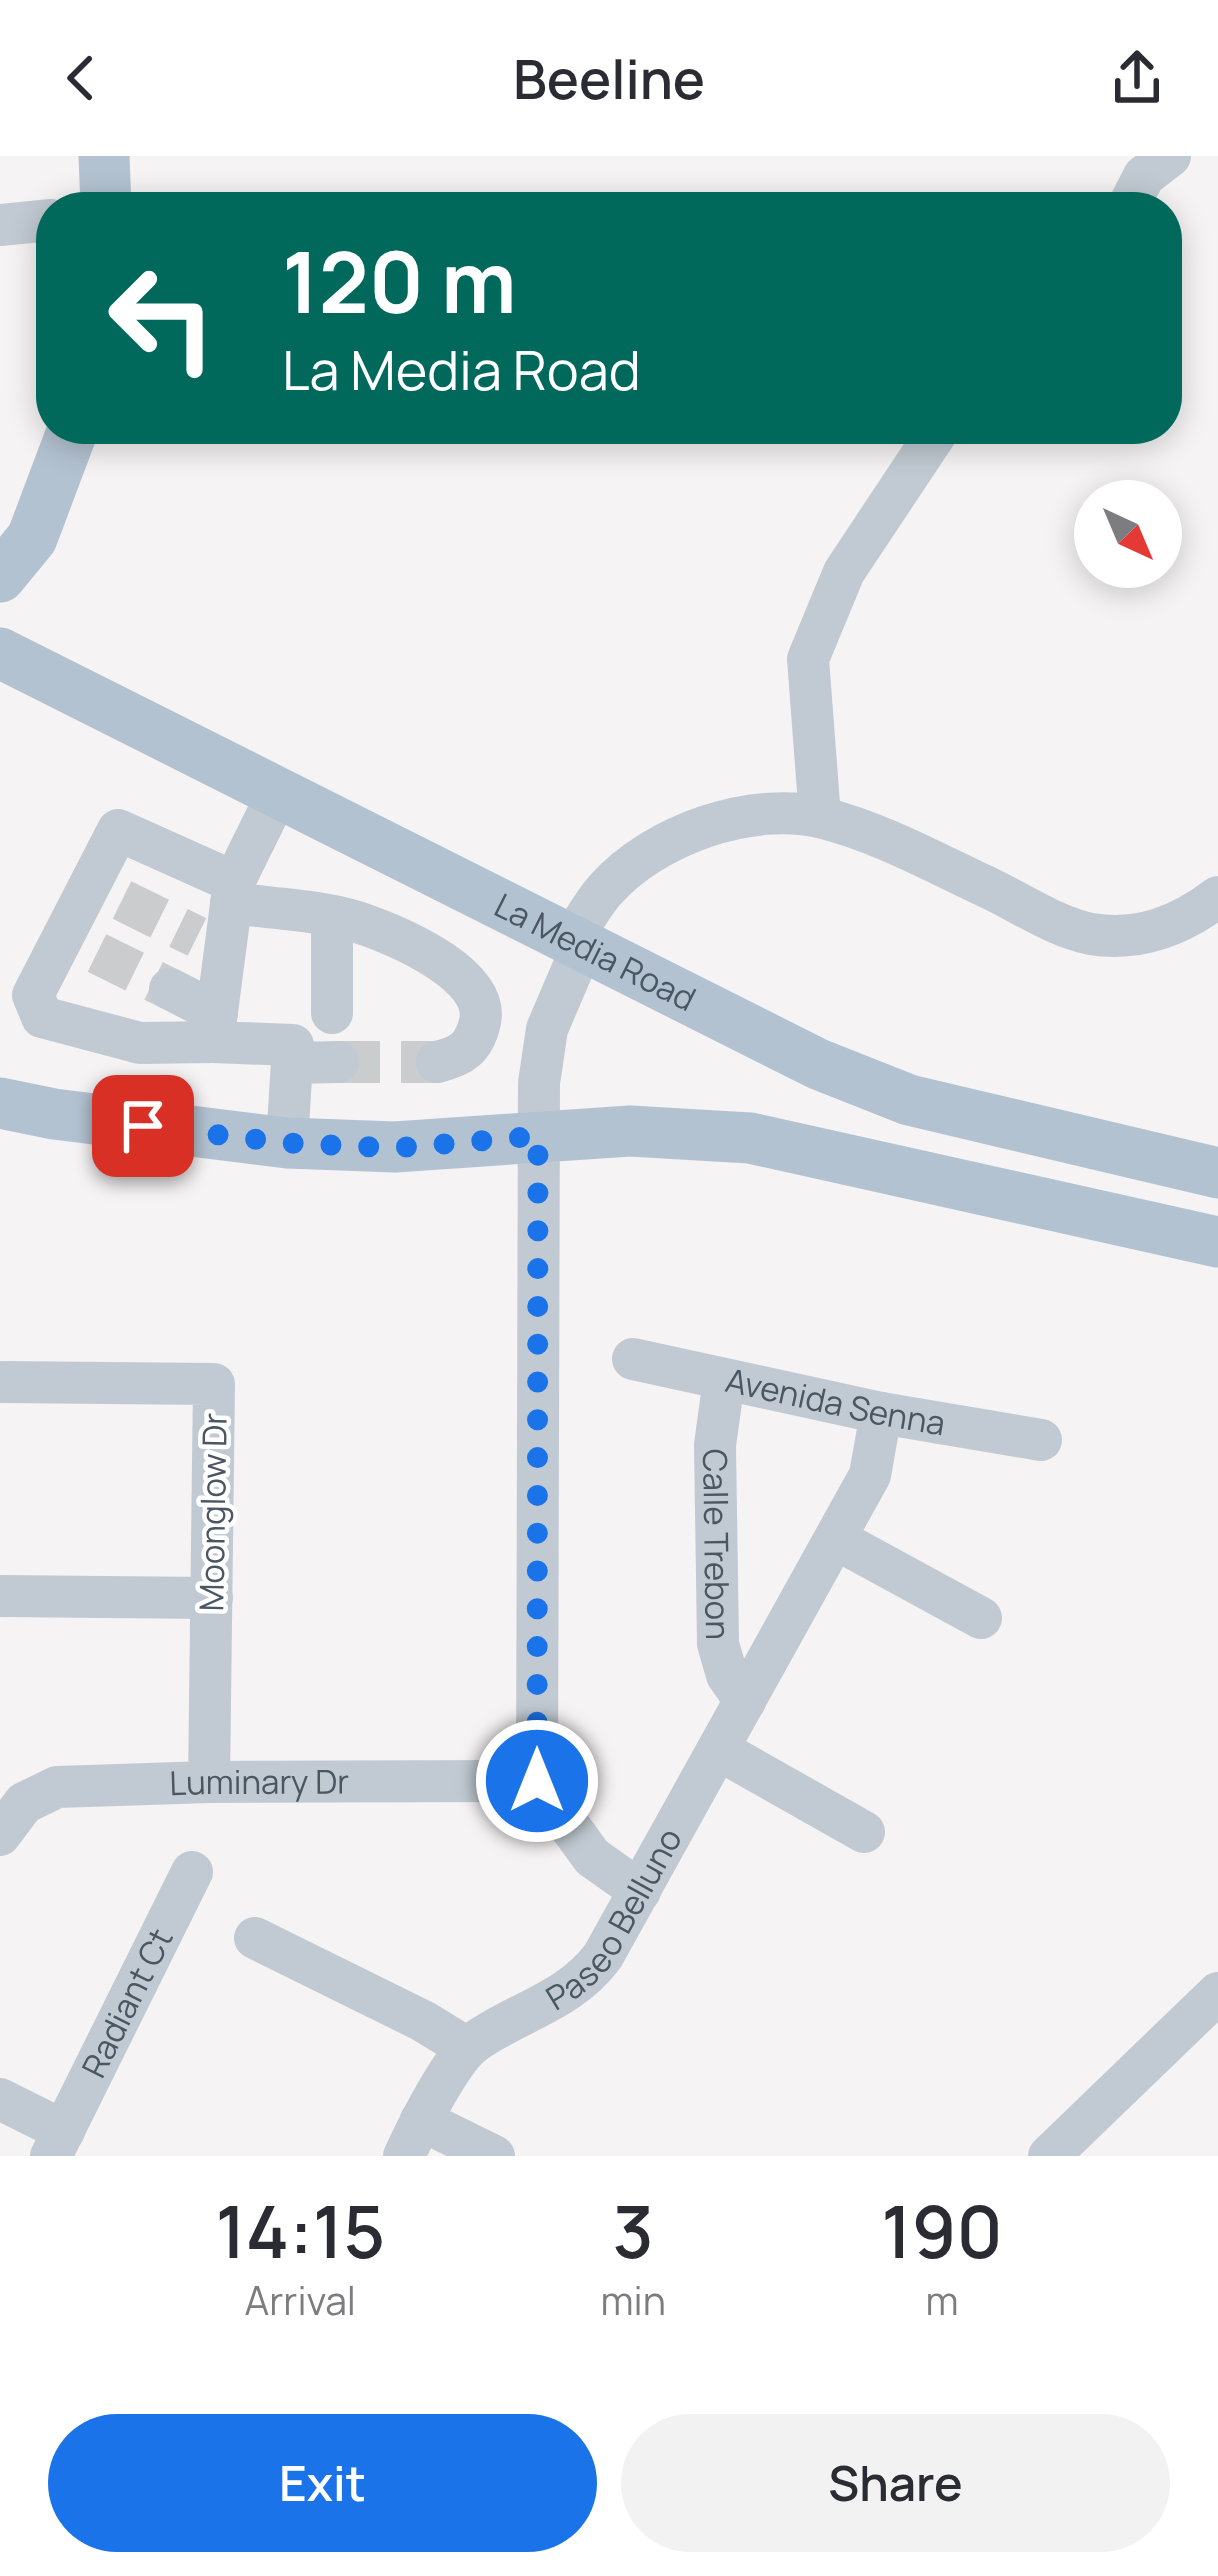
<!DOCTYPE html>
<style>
:root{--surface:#fff;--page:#f2f2f3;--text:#2b2b33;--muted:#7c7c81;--accent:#1a73e8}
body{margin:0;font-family:Manrope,sans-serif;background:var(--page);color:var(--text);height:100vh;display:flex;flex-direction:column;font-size:45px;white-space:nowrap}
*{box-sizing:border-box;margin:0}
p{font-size:39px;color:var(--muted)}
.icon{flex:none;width:66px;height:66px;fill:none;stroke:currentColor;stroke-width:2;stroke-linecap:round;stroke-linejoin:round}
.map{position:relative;height:2000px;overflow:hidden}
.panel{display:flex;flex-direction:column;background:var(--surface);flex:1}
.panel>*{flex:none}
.banner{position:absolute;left:36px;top:36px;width:1146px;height:252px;border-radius:48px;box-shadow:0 6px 30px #0003;background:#00695c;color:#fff;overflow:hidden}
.needle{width:78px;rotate:136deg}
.controls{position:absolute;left:1074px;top:324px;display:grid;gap:24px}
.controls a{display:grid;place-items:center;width:108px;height:108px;border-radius:50%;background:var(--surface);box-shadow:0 6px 30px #0003;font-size:60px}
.pin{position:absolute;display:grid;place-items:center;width:102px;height:102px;color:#fff;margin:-51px;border-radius:24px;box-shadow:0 6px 18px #0006}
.me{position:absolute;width:132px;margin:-66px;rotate:0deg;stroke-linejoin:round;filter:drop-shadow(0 0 9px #0008)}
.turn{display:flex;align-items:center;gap:42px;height:252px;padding:0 48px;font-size:54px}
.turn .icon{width:156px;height:156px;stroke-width:2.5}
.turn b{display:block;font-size:84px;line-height:102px}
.eta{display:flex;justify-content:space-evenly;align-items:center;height:204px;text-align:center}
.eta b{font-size:72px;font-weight:600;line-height:84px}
.primary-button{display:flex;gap:24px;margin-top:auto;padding:24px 48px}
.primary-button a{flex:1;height:138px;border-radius:72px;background:var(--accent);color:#fff;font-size:48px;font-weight:600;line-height:138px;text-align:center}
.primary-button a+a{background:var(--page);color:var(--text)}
header{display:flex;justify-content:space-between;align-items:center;height:156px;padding:0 48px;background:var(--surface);font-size:54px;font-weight:600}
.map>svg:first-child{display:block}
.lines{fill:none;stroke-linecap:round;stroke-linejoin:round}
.minor-tunnel{stroke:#caccce;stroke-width:42;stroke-dasharray:42 21;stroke-linecap:butt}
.minor{stroke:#c1cad2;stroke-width:42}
.major{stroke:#b3c2d1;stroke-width:51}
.route{stroke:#1a73e8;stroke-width:21;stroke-dasharray:0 37.8}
.labels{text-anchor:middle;stroke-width:9;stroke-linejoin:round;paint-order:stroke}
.street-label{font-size:33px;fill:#4a5661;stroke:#fff}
</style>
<header><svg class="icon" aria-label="back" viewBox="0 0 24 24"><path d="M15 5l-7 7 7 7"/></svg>Beeline<svg class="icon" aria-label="share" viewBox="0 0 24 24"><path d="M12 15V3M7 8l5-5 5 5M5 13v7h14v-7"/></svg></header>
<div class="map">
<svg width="1218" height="2000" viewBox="0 0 1218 2000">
<rect width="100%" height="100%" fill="#f5f3f3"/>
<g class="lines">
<path class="minor-tunnel" d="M 122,744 L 197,781
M 97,797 L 170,833
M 338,906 L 437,906"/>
<g class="minor">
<path d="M 1128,51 L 1144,20 L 1170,0"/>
<path d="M 0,69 L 51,64"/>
<path d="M 277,639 L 234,726 L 213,886 L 293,889 L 287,987"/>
<path d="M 820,661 L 808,503 L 844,416 L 939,273"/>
<path d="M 231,747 C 275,753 327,754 369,770 C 404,783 490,820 480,866 C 474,892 462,900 437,906"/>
<path d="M 570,786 C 582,769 592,748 606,733 C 654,679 752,644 823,662 C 882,677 937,708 991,733 C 1022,748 1058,772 1091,778 C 1139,786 1180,770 1218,741"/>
<path d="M 582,791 L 547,873 L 539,927 L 537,1625 L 592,1701 L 640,1735"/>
<path d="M 170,833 L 217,857"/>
<path d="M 332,857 L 332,761"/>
<path d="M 213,886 L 140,887 L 42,861 L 33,839 L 118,674 L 234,726"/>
<path d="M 292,907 L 338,906"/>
<path id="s1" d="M 633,1203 L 881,1257 L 1041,1284"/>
<path id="s2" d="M 724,1224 L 715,1289 L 718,1488 L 727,1519 L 745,1545"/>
<path d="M 0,1226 L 214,1228 L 209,1626"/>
<path d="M 836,1383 L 981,1462"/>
<path d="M 0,1440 L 212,1442"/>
<path d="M 719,1594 L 864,1676"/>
<path id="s3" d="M 0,1679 L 24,1647 L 57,1631 L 209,1626 L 537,1625"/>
<path d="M 255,1782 L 423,1865 L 467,1892"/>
<path d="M 0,1943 L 64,1975"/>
<path d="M 421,1964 L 494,2000"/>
<path id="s4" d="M 51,2000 L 192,1716"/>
<path id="s5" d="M 404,2000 C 417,1972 449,1907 472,1888 C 517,1855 568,1847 603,1800 L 870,1319 L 881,1257"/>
<path d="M 1049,2000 L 1218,1837"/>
</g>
<g class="major">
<path d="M 104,0 L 106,51"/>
<path d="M 0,421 L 32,382 L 73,273"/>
<path id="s6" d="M 0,497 L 818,908 L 909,944 L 1218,1017"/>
<path d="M 0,947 L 54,958 L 287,987 L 395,991 L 630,975 L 750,982 L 1218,1086"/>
</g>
</g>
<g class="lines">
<path class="route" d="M 143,970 L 287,987 L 395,992 L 538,980 L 537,1625"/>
</g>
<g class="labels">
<g class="street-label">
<text dy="12" stroke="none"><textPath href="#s6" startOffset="666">La Media Road</textPath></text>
<text dy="12" stroke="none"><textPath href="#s1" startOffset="207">Avenida Senna</textPath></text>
<text transform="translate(213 1356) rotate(-89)" y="12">Moonglow Dr</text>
<text dy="12" stroke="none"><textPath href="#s2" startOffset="165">Calle Trebon</textPath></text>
<text dy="12" stroke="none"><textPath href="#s3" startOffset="279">Luminary Dr</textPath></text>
<text dy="12" stroke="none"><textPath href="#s5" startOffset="327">Paseo Belluno</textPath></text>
<text dy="12" stroke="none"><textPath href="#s4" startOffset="171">Radiant Ct</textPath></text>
</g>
</g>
</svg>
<div class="controls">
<a><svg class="needle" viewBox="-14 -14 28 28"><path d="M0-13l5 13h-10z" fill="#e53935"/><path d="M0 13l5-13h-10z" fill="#7c7c81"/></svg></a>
</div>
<div class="pin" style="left:143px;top:970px;background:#d93025"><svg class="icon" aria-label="arrive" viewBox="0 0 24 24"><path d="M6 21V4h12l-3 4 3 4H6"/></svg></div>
<svg class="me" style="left:537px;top:1625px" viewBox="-20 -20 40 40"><circle r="17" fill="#1a73e8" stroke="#fff" stroke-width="3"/><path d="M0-11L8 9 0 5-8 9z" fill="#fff"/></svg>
<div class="banner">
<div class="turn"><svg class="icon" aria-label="left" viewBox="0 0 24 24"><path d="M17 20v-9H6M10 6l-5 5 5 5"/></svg><div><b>120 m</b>La Media Road</div></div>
</div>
</div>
<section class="panel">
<div class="eta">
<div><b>14:15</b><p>Arrival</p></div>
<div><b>3</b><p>min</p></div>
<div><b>190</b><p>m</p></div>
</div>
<div class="primary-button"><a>Exit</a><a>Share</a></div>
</section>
